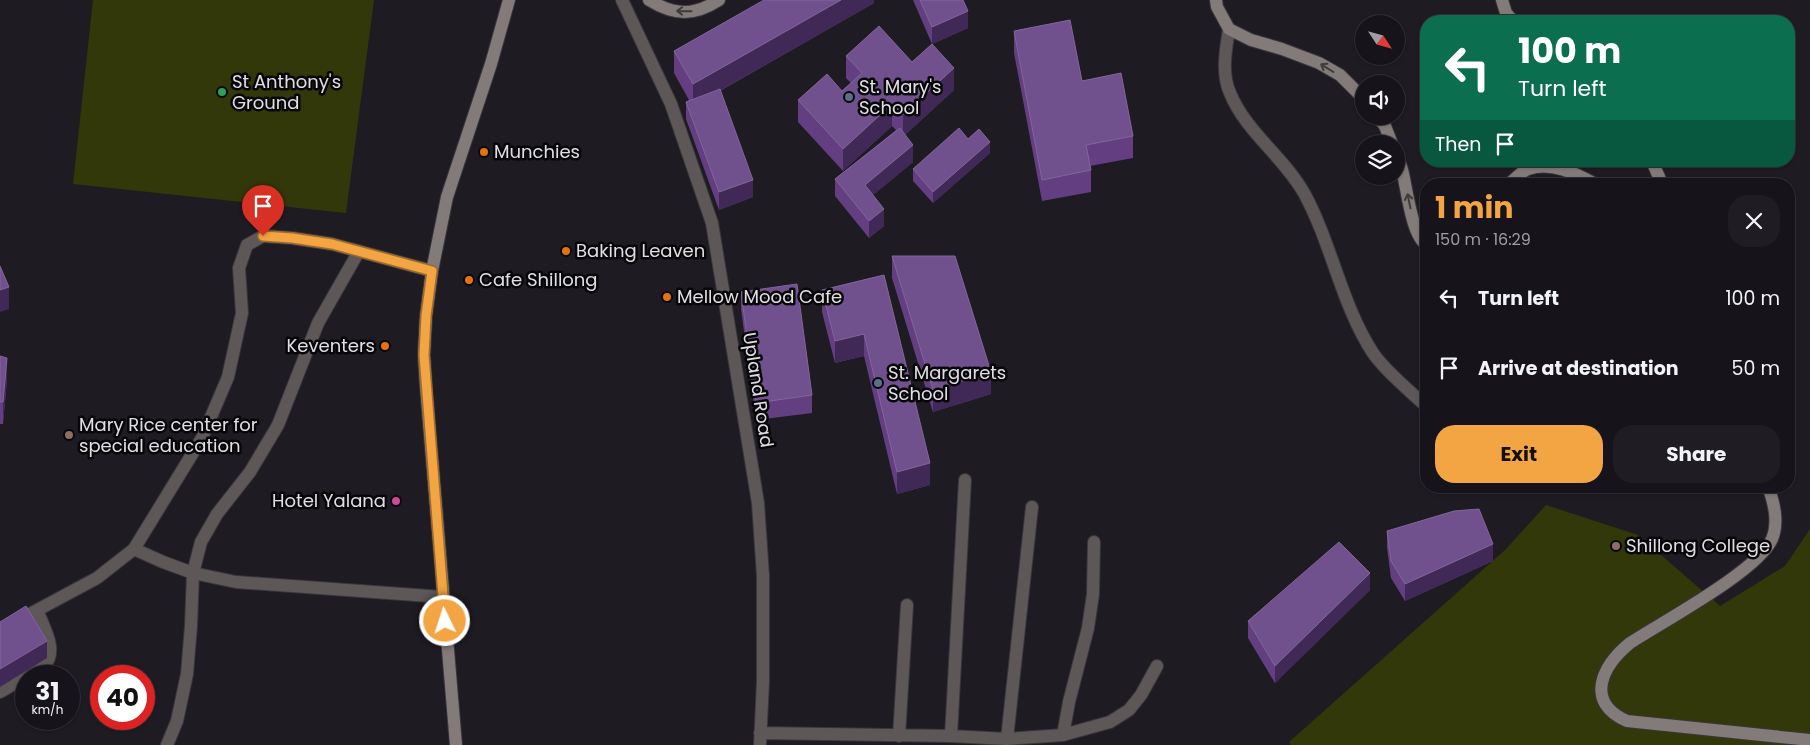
<!DOCTYPE html>
<meta charset="utf-8">
<style>
:root{--surface:#16141a;--page:#1f1d23;--text:#f1f3f6;--muted:#9e9ea2;--line:#353339;--accent:#f3a443}
body{margin:0;font-family:Poppins,sans-serif;background:var(--page);color:var(--text);height:100vh;display:flex;flex-direction:column;font-size:19px;white-space:nowrap}
*{box-sizing:border-box;margin:0}
p{font-size:16px;color:var(--muted)}
.icon{flex:none;width:28px;height:28px;fill:none;stroke:currentColor;stroke-width:2;stroke-linecap:round;stroke-linejoin:round}
.map{position:relative;flex:1;overflow:hidden}
.sheet{position:absolute;left:1420px;top:178px;width:375px;height:315px;display:flex;flex-direction:column;background:var(--surface);border-radius:20px;box-shadow:0 1px 4px #0004,0 0 0 1px var(--line)}
.sheet>*{flex:none}
.guide{position:absolute;left:1420px;top:15px;width:375px;height:152px;border-radius:20px;box-shadow:0 1px 4px #0004,0 0 0 1px var(--line);background:#0b6e4f;color:#fff;overflow:hidden}
.needle{width:32px;rotate:126deg}
.tools{position:absolute;left:1355px;top:15px;display:grid;gap:10px}
.tools a{display:grid;place-items:center;width:50px;height:50px;border-radius:50%;background:var(--surface);box-shadow:0 1px 4px #0004,0 0 0 1px var(--line);font-size:25px}
.speed{position:absolute;left:15px;top:665px;display:flex;gap:10px;font-size:25px;font-weight:700;text-align:center}
.speed>*{display:grid;place-content:center;width:65px;height:65px;border-radius:50%;background:var(--surface);box-shadow:0 1px 4px #0004,0 0 0 1px var(--line);line-height:1}
.speed small{font-size:12px;font-weight:400}
.speed .limit{border:8px solid #d22;background:#fff;color:#111}
.pin{position:absolute;display:grid;place-items:center;width:42px;height:42px;color:#fff;margin:-51px -21px;border-radius:50% 50% 50% 0;rotate:-45deg;box-shadow:0 0 5px #0007}
.pin .icon{rotate:45deg}
.me{position:absolute;width:55px;margin:-28px;rotate:356deg;stroke-linejoin:round;filter:drop-shadow(0 0 4px #0008)}
.turn{display:flex;align-items:center;gap:18px;height:105px;padding:0 15px;font-size:22px}
.turn .icon{width:65px;height:65px;stroke-width:2.5}
.turn b{display:block;font-size:35px;line-height:42px}
.then{display:flex;align-items:center;height:48px;padding:0 15px;background:#0003;gap:10px;font-size:19px}
.round{display:grid;place-items:center;flex:none;width:52px;height:52px;border-radius:20px;background:var(--page)}
.head{display:flex;align-items:center;justify-content:space-between;height:85px;padding:0 15px}
h1{font-size:30px;font-weight:700;line-height:38px;color:var(--accent)}
.primary-button{display:flex;gap:10px;margin-top:auto;padding:10px 15px}
.primary-button a{flex:1;height:58px;border-radius:20px;background:var(--accent);color:#111;font-size:20px;font-weight:700;line-height:58px;text-align:center}
.primary-button a+a{background:var(--page);color:var(--text)}
ul{padding:0;list-style:none}
li{display:flex;align-items:center;gap:15px;height:70px;padding:0 15px}
li div{flex:1}
li b{display:block;font-size:19px}
li em{font-style:normal}
.map>svg:first-child{display:block}
.green{fill:#33380b}
.lines{fill:none;stroke-linecap:round;stroke-linejoin:round}
.street-casing{stroke:#39363d;stroke-width:14}
.secondary-casing{stroke:#39363d;stroke-width:14}
.street{stroke:#5d5857;stroke-width:12}
.secondary{stroke:#827b79;stroke-width:12}
.wall{fill:#633f82}
.shaded-wall{fill:#412957}
.building{fill:#70508d;stroke:#82669a}
.oneway{stroke:#3e3b3b}
.route-casing{stroke:#9e6b2c;stroke-width:12}
.route{stroke:#f3a443;stroke-width:9}
.leisure-dot{fill:#2e9e5b;stroke:#070609;stroke-width:2}
.service-dot{fill:#5c6f8a;stroke:#070609;stroke-width:2}
.food-dot{fill:#e8710a;stroke:#070609;stroke-width:2}
.education-dot{fill:#8d6e63;stroke:#070609;stroke-width:2}
.hotel-dot{fill:#d1479c;stroke:#070609;stroke-width:2}
.labels{text-anchor:middle;stroke-width:5;stroke-linejoin:round;paint-order:stroke}
.poi-label{font-size:18px;fill:#e1dee3;stroke:#070609;text-anchor:start}
.street-label{font-size:18px;fill:#e1dee3;stroke:#070609}
</style>
<div class="map">
<svg width="1810" height="745" viewBox="0 0 1810 745">
<rect width="100%" height="100%" fill="#1e1b22"/>
<path class="green" d="M 93,0 L 374,0 L 346,213 L 73,184 Z
M 1546,505 L 1638,535 L 1720,606 L 1785,566 L 1810,529 L 1810,745 L 1291,745 L 1289,742 L 1505,550 Z"/>
<g class="lines">
<g class="street-casing">
<path id="street" d="M 622,0 L 671,104 L 712,223 L 758,503 L 763,576 L 763,681 L 760,745
M 1229,29 C 1226,49 1221,73 1230,93 C 1246,132 1283,156 1304,193 C 1332,244 1341,304 1373,353 C 1385,371 1410,391 1426,406
M 134,549 L 163,562 L 193,573 L 236,582 L 443,597
M 0,630 L 97,578 L 134,549 L 202,438 L 228,377 L 242,313 L 239,268 L 247,245 L 263,236 L 292,238 L 332,244 L 432,271
M 27,676 C 32,673 40,670 44,666 C 59,651 43,626 37,610
M 0,692 L 26,677
M 760,733 L 951,736 L 1007,739 L 1063,735 L 1110,722 L 1129,710 L 1141,695 L 1157,666
M 1063,735 L 1069,702 L 1088,628 L 1093,594 L 1094,542
M 899,736 L 907,605
M 951,736 L 965,480
M 1007,739 L 1032,507
M 167,745 L 177,721 L 187,674 L 191,626 L 193,573 L 201,542 L 217,514 L 250,472 L 278,425 L 318,323 L 359,251"/>
</g>
<g class="secondary-casing">
<path id="secondary" d="M 649,0 C 675,16 694,16 719,0
M 1216,0 L 1217,7 L 1229,29 L 1251,40 L 1282,49 L 1319,63 L 1340,75 L 1364,99
M 1502,0 L 1506,13 L 1513,21
M 1377,116 L 1385,126 L 1392,144
M 1396,155 C 1399,161 1402,167 1403,174 C 1407,190 1412,236 1426,244
M 1652,161 L 1662,184
M 1509,184 C 1515,179 1521,172 1528,169 C 1551,161 1575,173 1595,184
M 1768,486 C 1774,503 1779,522 1772,539 C 1758,571 1662,622 1630,643 C 1602,666 1584,702 1627,721 L 1810,740
M 456,745 L 426,387 L 424,355 L 426,316 L 432,271 L 447,197 L 491,64 L 509,0"/>
</g>
<use href="#street" class="street"/>
<use href="#secondary" class="secondary"/>
</g>
<path class="wall" d="M 874,0 L 874,3 L 720,91 L 753,197 L 719,210 L 686,119 L 686,102 L 689,100 L 674,73 L 674,51 Z
M 913,0 L 963,0 L 968,28 L 932,44 L 954,90 L 905,135 L 913,162 L 873,195 L 884,226 L 869,238 L 835,196 L 835,179 L 896,130 L 892,126 L 843,171 L 798,122 L 798,100 L 842,91 L 851,83 L 846,78 L 846,56 L 912,62 L 932,44 Z
M 1014,31 L 1082,81 L 1133,136 L 1133,158 L 1090,166 L 1091,170 L 1091,192 L 1042,201 L 1014,53 Z
M 968,139 L 990,153 L 933,203 L 913,181 L 913,169 Z
M 892,256 L 991,394 L 933,412 L 892,278 Z
M 884,275 L 930,485 L 897,494 L 864,356 L 835,363 L 822,312 L 822,290 Z
M 741,292 L 812,395 L 812,413 L 756,420 L 741,309 Z
M 0,356 L 7,380 L 3,424 L 0,424 Z
M 1387,531 L 1493,561 L 1405,601 L 1391,578 L 1387,548 Z
M 1370,590 L 1275,683 L 1248,638 L 1248,621 Z"/>
<path class="shaded-wall" d="M 841,0 L 874,0 L 874,3 L 693,106 L 693,84 Z
M 968,11 L 968,28 L 932,44 L 932,27 Z
M 954,68 L 954,90 L 903,137 L 903,115 Z
M 892,104 L 892,126 L 843,171 L 843,149 Z
M 990,142 L 990,153 L 933,203 L 933,192 Z
M 913,145 L 913,162 L 865,202 L 865,185 Z
M 753,180 L 753,197 L 719,210 L 719,192 Z
M 884,209 L 884,226 L 869,238 L 869,221 Z
M 9,287 L 9,309 L 0,312 L 0,290 Z
M 864,334 L 864,356 L 835,363 L 835,341 Z
M 7,358 L 7,380 L 3,424 L 3,402 Z
M 991,372 L 991,394 L 933,412 L 933,390 Z
M 930,463 L 930,485 L 897,494 L 897,472 Z
M 1493,544 L 1493,561 L 1405,601 L 1405,584 Z
M 1370,573 L 1370,590 L 1275,683 L 1275,666 Z
M 47,641 L 47,658 L 0,687 L 0,669 Z"/>
<path class="building" d="M 764,0 L 841,0 L 693,84 L 674,51 Z
M 920,0 L 963,0 L 968,11 L 932,27 Z
M 1070,20 L 1082,81 L 1121,73 L 1133,136 L 1086,145 L 1091,170 L 1042,180 L 1014,31 Z
M 879,26 L 912,62 L 932,44 L 954,68 L 903,115 L 892,104 L 843,149 L 798,100 L 827,74 L 842,91 L 862,73 L 846,56 Z
M 720,89 L 753,180 L 719,192 L 686,102 Z
M 900,128 L 913,145 L 865,185 L 884,209 L 869,221 L 835,179 Z
M 959,128 L 968,139 L 979,129 L 990,142 L 933,192 L 913,169 Z
M 892,256 L 955,256 L 991,372 L 933,390 Z
M 0,266 L 9,287 L 0,290 Z
M 884,275 L 930,463 L 897,472 L 864,334 L 835,341 L 822,290 Z
M 797,284 L 812,395 L 756,403 L 741,292 Z
M 0,356 L 7,358 L 3,402 L 0,402 Z
M 1479,509 L 1493,544 L 1405,584 L 1391,561 L 1387,531 L 1454,511 Z
M 1339,542 L 1370,573 L 1275,666 L 1248,621 Z
M 26,606 L 47,641 L 0,669 L 0,622 Z"/>
<defs><path id="oneway-shaft" d="M-6 0H5M1.5-3L5.5 0L1.5 3" fill="none" stroke-width="1.6" stroke-linecap="round" stroke-linejoin="round" transform="scale(1.25)"/></defs>
<g class="oneway">
<use href="#oneway-shaft" transform="translate(684 11) rotate(-179)"/>
<use href="#oneway-shaft" transform="translate(1327 68) rotate(-148)"/>
<use href="#oneway-shaft" transform="translate(1409 201) rotate(-101)"/>
</g>
<g class="lines">
<g class="route-casing">
<path id="route" d="M 263,236 L 292,238 L 332,244 L 432,271 L 426,316 L 424,355 L 445,621"/>
</g>
<use href="#route" class="route"/>
</g>
<circle class="leisure-dot" cx="222" cy="92" r="5"/>
<g class="service-dot">
<circle cx="849" cy="97" r="5"/>
<circle cx="878" cy="383" r="5"/>
</g>
<g class="food-dot">
<circle cx="484" cy="152" r="5"/>
<circle cx="566" cy="251" r="5"/>
<circle cx="469" cy="280" r="5"/>
<circle cx="667" cy="297" r="5"/>
<circle cx="385" cy="346" r="5"/>
</g>
<g class="education-dot">
<circle cx="69" cy="435" r="5"/>
<circle cx="1616" cy="546" r="5"/>
</g>
<circle class="hotel-dot" cx="396" cy="501" r="5"/>
<g class="labels">
<g class="poi-label">
<text x="232" y="88">St Anthony's<tspan x="232" dy="21">Ground</tspan></text>
<text x="859" y="93">St. Mary's<tspan x="859" dy="21">School</tspan></text>
<text x="494" y="158">Munchies</text>
<text x="576" y="257">Baking Leaven</text>
<text x="479" y="286">Cafe Shillong</text>
<text x="677" y="303">Mellow Mood Cafe</text>
<text x="375" y="352" text-anchor="end">Keventers</text>
<text x="888" y="379">St. Margarets<tspan x="888" dy="21">School</tspan></text>
<text x="79" y="431">Mary Rice center for<tspan x="79" dy="21">special education</tspan></text>
<text x="386" y="507" text-anchor="end">Hotel Yalana</text>
<text x="1626" y="552">Shillong College</text>
</g>
<g class="street-label">
<text transform="translate(758 390) rotate(81)" y="6">Upland Road</text>
</g>
</g>
</svg>
<div class="tools">
<a><svg class="needle" viewBox="-14 -14 28 28"><path d="M0-13l5 13h-10z" fill="#e53935"/><path d="M0 13l5-13h-10z" fill="#9e9ea2"/></svg></a>
<a><svg class="icon" aria-label="sound" viewBox="0 0 24 24"><path d="M4 9h4l5-4v14l-5-4H4zM17 9q2 3 0 6"/></svg></a>
<a><svg class="icon" aria-label="layers" viewBox="0 0 24 24"><path d="M12 4l9 5-9 5-9-5zM3 14l9 5 9-5"/></svg></a>
</div>
<div class="speed"><div>31<small>km/h</small></div><div class="limit">40</div></div>
<div class="pin" style="left:263px;top:236px;background:#d93025"><svg class="icon" aria-label="arrive" viewBox="0 0 24 24"><path d="M6 21V4h12l-3 4 3 4H6"/></svg></div>
<svg class="me" style="left:445px;top:621px" viewBox="-20 -20 40 40"><circle r="17" fill="#f3a443" stroke="#fff" stroke-width="3"/><path d="M0-11L8 9 0 5-8 9z" fill="#fff"/></svg>
<div class="guide">
<div class="turn"><svg class="icon" aria-label="left" viewBox="0 0 24 24"><path d="M17 20v-9H6M10 6l-5 5 5 5"/></svg><div><b>100 m</b>Turn left</div></div>
<div class="then">Then<svg class="icon" aria-label="arrive" viewBox="0 0 24 24"><path d="M6 21V4h12l-3 4 3 4H6"/></svg></div>
</div>
<section class="sheet">
<div class="head"><div><h1>1 min</h1><p>150 m · 16:29</p></div><a class="round"><svg class="icon" aria-label="close" viewBox="0 0 24 24"><path d="M6 6l12 12M18 6L6 18"/></svg></a></div>
<ul>
<li><svg class="icon" aria-label="left" viewBox="0 0 24 24"><path d="M17 20v-9H6M10 6l-5 5 5 5"/></svg><div><b>Turn left</b></div><em>100 m</em></li>
<li><svg class="icon" aria-label="arrive" viewBox="0 0 24 24"><path d="M6 21V4h12l-3 4 3 4H6"/></svg><div><b>Arrive at destination</b></div><em>50 m</em></li>
</ul>
<div class="primary-button"><a>Exit</a><a>Share</a></div>
</section>
</div>
